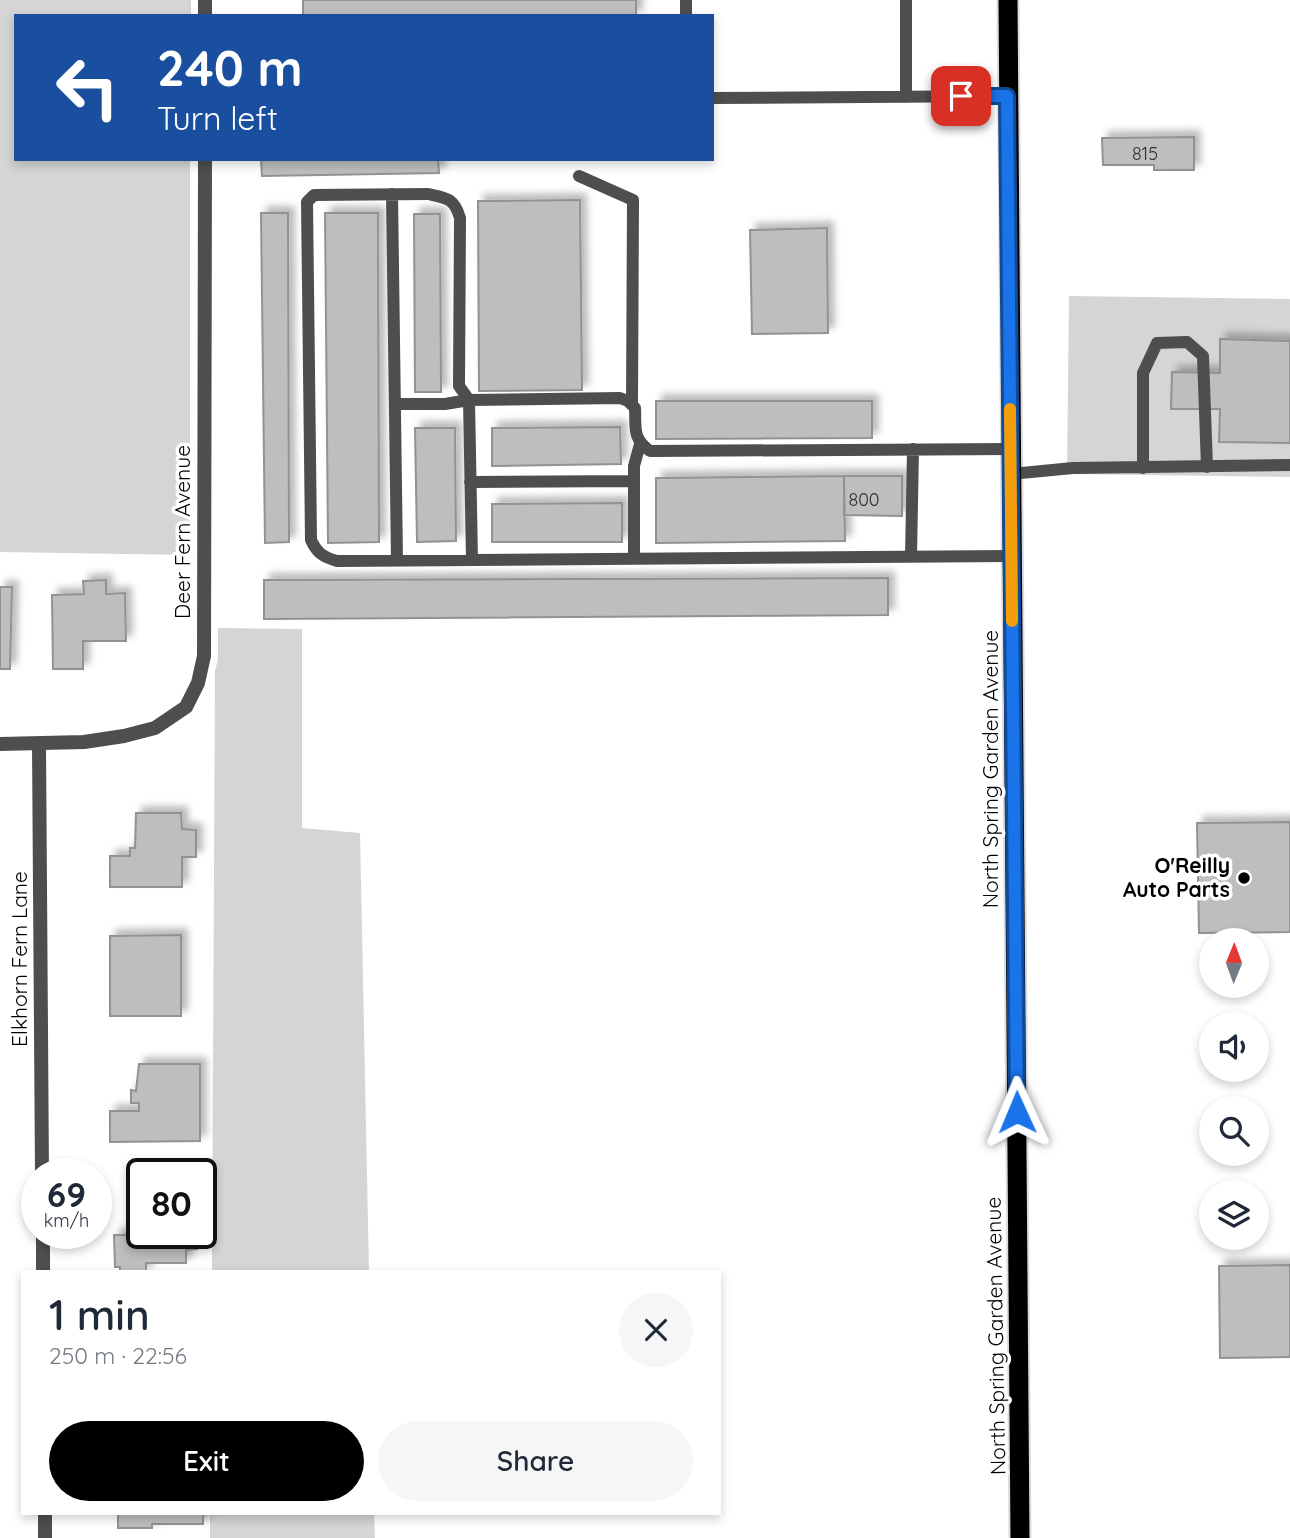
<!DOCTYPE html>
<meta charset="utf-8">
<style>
:root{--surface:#fff;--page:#f6f6f7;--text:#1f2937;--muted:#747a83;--accent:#000}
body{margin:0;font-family:Quicksand,sans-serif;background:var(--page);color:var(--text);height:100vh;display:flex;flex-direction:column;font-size:26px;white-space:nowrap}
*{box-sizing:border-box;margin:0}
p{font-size:23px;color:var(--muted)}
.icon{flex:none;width:38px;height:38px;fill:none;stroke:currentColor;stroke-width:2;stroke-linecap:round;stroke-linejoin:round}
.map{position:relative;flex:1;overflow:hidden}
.sheet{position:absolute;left:21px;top:1270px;width:700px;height:245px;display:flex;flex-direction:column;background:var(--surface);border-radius:0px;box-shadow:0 4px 10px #0003}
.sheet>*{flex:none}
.top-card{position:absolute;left:14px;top:14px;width:700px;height:147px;border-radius:0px;box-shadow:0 4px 10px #0003;background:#1a4fa0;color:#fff;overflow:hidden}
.needle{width:46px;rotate:1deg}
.fabs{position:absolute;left:1199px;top:928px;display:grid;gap:14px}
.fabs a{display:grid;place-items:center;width:70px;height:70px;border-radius:50%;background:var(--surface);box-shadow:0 4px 10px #0003;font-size:35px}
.speed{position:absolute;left:21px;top:1158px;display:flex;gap:14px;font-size:35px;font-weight:700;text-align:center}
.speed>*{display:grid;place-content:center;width:91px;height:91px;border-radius:50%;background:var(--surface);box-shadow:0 4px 10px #0003;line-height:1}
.speed small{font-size:18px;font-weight:400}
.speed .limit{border:4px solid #111;border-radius:10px;background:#fff;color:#111}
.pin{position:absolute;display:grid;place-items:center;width:60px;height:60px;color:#fff;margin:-30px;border-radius:14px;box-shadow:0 4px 10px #0006}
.me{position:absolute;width:77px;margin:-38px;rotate:359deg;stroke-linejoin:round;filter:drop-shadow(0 0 5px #0008)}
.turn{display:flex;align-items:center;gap:24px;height:147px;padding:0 28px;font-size:32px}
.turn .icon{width:91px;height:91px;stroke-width:2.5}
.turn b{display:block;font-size:49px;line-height:60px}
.round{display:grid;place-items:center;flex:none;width:74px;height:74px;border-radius:37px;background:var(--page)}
.headline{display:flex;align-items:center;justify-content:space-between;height:119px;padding:0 28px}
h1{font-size:42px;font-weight:600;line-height:52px}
.action{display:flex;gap:14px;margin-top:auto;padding:14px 28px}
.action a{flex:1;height:80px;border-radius:42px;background:var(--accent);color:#fff;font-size:28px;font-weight:600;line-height:80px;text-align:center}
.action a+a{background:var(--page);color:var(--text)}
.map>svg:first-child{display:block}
.green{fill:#d5d5d5}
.building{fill:#bebebe;stroke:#929292;stroke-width:2;filter:url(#shadow)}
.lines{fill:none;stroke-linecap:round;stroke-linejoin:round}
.trunk-casing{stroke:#dbdbdb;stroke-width:23}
.service{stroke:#4e4e4e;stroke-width:12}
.minor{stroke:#4e4e4e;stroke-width:14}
.trunk{stroke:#000;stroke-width:19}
.route-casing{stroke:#114b97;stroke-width:18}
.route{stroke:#1a73e8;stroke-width:12}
.slow{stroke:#f59e0b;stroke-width:12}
.poi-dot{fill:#000;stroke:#fff;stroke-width:2.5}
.labels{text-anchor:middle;stroke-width:7;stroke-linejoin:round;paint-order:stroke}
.number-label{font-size:18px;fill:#303030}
.street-label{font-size:21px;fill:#000;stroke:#fff}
.poi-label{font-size:21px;font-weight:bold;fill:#000;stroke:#fff;text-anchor:end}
</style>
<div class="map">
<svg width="1290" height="1538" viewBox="0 0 1290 1538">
<defs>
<filter id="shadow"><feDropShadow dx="6" dy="-6" stdDeviation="3.5" flood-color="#0004"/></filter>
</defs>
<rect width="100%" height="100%" fill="#fff"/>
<path class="green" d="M 0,0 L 191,0 L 191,16 L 16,16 L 16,159 L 190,159 L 190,555 L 0,552 Z
M 1069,296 L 1290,299 L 1290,477 L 1067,474 Z
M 218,628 L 302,629 L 302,828 L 360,833 L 369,1272 L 212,1272 L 215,671 L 218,659 Z
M 210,1514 L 374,1514 L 375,1538 L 210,1538 Z"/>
<path class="building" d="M 303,0 L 636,0 L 636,16 L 303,16 Z
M 1194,137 L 1194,170 L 1154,170 L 1154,165 L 1103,165 L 1102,138 Z
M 261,159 L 438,159 L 439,173 L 262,176 Z
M 580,200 L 582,390 L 479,391 L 478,201 Z
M 261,213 L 288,213 L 289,542 L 265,543 Z
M 325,213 L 378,213 L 379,542 L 328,543 Z
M 414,214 L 440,214 L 441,392 L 415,392 Z
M 827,228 L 828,333 L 752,334 L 750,230 Z
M 1220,339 L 1290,341 L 1290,443 L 1219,442 L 1220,409 L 1171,409 L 1172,372 L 1220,373 Z
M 656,401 L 872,401 L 872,438 L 656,439 Z
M 620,427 L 621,464 L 492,466 L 492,428 Z
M 415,428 L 455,428 L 456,541 L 417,542 Z
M 844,476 L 845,541 L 656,543 L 656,478 Z
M 844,476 L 902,476 L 902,516 L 844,515 Z
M 622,503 L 622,542 L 492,542 L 492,504 Z
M 888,578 L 888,615 L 264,619 L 264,580 Z
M 106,580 L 106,594 L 125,593 L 126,641 L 83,641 L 83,669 L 53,669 L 52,595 L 84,594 L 83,581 Z
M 0,587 L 12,587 L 10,669 L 0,669 Z
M 136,813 L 181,813 L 182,829 L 196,830 L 196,857 L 182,857 L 182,887 L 110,887 L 110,856 L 130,856 L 130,848 L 135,848 Z
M 1290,822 L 1290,932 L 1199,933 L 1197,823 Z
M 181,935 L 181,1016 L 110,1016 L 110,936 Z
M 139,1064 L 200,1064 L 200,1141 L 110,1142 L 110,1111 L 139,1111 L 139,1103 L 131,1103 L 131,1090 L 136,1091 Z
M 142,1190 L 142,1234 L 197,1234 L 197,1249 L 186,1250 L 186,1263 L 146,1263 L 146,1272 L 120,1272 L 120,1267 L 115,1267 L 114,1235 L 137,1235 L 137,1224 L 141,1224 Z
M 1290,1265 L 1290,1357 L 1220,1358 L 1219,1266 Z
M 118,1514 L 203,1514 L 203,1524 L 152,1524 L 152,1528 L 118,1528 Z"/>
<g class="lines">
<g class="trunk-casing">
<path id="trunk" d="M 1008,0 L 1020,1538"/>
</g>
<path class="service" d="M 686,0 L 686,16
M 906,97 L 906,0
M 712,98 L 1007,96
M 579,176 L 633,200 L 632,405
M 392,194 L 397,560
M 395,404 L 445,404 L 469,400 L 472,560
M 1010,449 L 650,451 C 632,438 636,428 635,408 L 628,401 L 620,398 L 469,400 L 459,386 L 460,218 C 454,198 447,198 428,194 L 314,195 L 307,202 L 311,540 C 317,553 323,557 337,561 L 1011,556
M 1143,468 L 1143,373 L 1157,343 L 1187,342 L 1203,356 L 1207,467
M 1011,474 L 1073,468 L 1290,465
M 470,482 L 634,481
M 911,557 L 913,449
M 634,559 L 634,466 L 640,444"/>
<path class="minor" d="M 205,16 L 205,0
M 0,744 L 84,742 L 124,736 L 155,728 L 186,707 L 198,683 L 204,656 L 205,159
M 39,744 L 42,1174
M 43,1234 L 43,1272
M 45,1514 L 45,1538"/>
<use href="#trunk" class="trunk"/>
</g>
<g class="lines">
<g class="route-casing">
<path id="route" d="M 961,96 L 1007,96 L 1017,1112"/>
</g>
<use href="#route" class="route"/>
<path class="slow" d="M 1010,409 L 1012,621"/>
</g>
<circle class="poi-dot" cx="1244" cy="878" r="7"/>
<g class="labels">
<g class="number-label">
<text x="1145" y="160">815</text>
<text x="864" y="506">800</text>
</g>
<g class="street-label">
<text transform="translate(183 532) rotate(-90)" y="7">Deer Fern Avenue</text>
<text transform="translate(991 769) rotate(-90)" y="7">North Spring Garden Avenue</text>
<text transform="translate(20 959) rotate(-90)" y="7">Elkhorn Fern Lane</text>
<text transform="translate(996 1336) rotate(-91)" y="7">North Spring Garden Avenue</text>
</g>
<g class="poi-label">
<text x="1230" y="873">O'Reilly<tspan x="1230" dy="24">Auto Parts</tspan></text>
</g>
</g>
</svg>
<div class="fabs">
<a><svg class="needle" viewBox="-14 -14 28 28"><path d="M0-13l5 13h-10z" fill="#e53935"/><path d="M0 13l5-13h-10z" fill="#747a83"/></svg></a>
<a><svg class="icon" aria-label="sound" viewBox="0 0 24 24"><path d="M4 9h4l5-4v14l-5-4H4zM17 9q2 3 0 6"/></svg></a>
<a><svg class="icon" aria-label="search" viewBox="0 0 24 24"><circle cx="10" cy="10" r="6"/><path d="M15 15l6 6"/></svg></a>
<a><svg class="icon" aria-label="layers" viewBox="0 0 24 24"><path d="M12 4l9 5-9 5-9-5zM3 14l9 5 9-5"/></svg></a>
</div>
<div class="speed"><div>69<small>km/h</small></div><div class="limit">80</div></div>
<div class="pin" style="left:961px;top:96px;background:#d93025"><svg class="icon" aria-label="arrive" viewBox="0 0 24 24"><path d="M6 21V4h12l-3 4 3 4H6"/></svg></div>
<svg class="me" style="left:1017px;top:1112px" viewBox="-20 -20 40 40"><path d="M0-17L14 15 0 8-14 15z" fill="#1a73e8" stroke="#fff" stroke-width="4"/></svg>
<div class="top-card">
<div class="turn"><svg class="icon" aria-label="left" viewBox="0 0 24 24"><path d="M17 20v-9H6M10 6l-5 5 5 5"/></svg><div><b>240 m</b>Turn left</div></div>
</div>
<section class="sheet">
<div class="headline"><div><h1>1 min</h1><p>250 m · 22:56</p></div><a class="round"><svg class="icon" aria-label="close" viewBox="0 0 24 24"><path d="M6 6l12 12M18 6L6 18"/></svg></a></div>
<div class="action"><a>Exit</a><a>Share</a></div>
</section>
</div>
